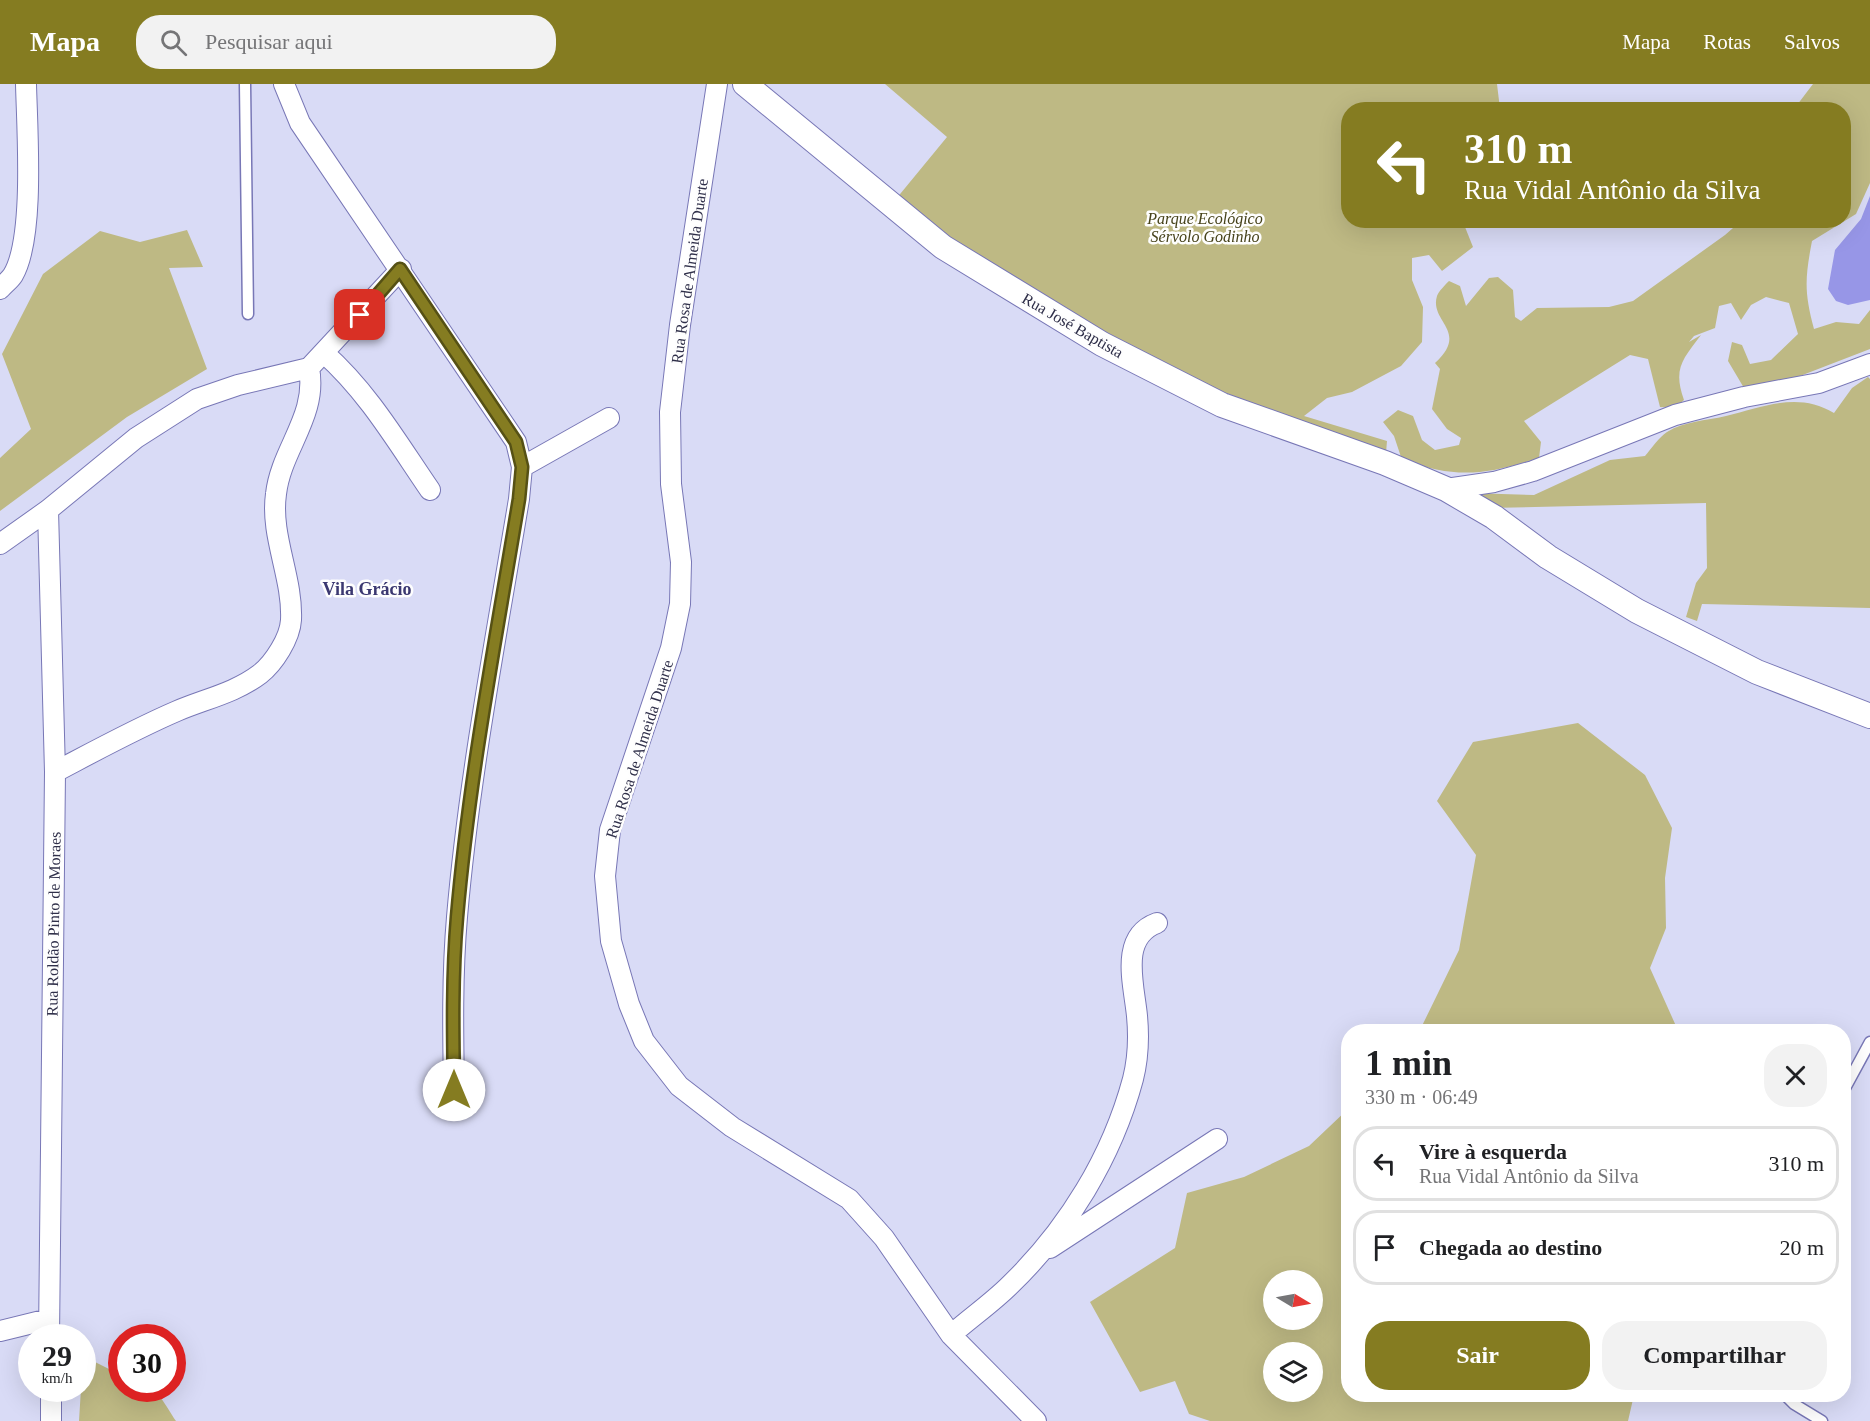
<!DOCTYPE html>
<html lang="pt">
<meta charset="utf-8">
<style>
:root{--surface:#fff;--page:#f2f2f2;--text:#202124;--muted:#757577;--line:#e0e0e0;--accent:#857c21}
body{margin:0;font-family:Georgia,serif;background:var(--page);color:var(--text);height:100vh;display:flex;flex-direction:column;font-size:22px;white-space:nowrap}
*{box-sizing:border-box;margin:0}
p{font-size:20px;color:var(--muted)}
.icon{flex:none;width:33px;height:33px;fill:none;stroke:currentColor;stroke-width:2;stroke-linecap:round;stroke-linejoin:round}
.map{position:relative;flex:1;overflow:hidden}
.details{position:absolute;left:1341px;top:940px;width:510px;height:378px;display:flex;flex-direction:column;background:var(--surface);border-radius:24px;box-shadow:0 6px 24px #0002}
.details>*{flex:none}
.top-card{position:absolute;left:1341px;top:18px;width:510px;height:126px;border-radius:24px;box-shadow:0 6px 24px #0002;background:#857c21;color:#fff;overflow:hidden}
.needle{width:39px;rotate:100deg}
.tools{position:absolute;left:1263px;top:1186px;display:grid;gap:12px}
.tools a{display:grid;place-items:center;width:60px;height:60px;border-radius:50%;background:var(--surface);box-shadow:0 6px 24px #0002;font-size:30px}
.speed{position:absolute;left:18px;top:1240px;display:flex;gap:12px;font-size:30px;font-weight:700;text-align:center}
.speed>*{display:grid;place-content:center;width:78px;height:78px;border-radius:50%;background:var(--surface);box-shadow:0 6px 24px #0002;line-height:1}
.speed small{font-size:15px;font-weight:400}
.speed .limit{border:9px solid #d22;background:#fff;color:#111}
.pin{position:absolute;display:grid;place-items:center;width:51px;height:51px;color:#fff;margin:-26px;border-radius:12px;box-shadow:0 3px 9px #0006}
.me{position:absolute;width:66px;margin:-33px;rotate:0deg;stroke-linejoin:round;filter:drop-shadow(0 0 4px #0008)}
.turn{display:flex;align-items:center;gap:21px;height:126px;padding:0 24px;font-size:27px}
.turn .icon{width:78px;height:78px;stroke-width:2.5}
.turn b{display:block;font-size:42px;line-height:51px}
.round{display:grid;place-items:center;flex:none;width:63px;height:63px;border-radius:24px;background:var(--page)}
.headline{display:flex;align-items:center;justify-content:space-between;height:102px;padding:0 24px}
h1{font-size:36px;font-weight:700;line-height:45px}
.action{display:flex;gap:12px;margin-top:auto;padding:12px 24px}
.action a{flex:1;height:69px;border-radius:24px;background:var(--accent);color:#fff;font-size:24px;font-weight:700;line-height:69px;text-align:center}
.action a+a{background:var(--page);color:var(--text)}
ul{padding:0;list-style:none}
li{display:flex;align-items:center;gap:18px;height:75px;margin:0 12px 9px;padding:0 12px;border:3px solid var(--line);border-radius:24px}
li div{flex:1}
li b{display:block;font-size:22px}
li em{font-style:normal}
header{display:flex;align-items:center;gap:36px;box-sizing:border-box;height:84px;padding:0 30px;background:var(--accent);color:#fff}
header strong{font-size:28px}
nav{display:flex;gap:33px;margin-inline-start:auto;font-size:21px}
.search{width:420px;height:54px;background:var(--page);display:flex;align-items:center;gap:15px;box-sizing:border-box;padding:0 21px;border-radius:24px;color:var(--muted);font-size:22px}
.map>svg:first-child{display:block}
.green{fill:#beb984;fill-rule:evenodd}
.water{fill:#9796e7}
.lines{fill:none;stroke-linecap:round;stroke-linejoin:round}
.service-casing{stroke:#7877b6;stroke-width:13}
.minor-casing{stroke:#7877b6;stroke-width:22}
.tertiary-casing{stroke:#7877b6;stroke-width:26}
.service{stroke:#fff;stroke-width:10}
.minor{stroke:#fff;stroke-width:20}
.tertiary{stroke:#fff;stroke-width:24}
.route-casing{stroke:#565115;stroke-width:15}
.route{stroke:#857c21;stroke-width:10}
.labels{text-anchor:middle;stroke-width:5;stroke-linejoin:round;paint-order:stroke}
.park-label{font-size:16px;font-style:italic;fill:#46421a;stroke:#fefefe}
.street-label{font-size:16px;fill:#30304a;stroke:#fefefe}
.neighbourhood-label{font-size:18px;font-weight:bold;fill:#3b3871;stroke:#fefefe}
</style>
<header>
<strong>Mapa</strong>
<div class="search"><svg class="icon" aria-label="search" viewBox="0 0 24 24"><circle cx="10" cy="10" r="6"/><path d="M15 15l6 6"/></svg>Pesquisar aqui</div>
<nav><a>Mapa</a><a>Rotas</a><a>Salvos</a></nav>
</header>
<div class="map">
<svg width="1870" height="1337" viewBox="0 0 1870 1337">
<rect width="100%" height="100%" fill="#d9dbf6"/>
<path class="green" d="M 885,0 L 1497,0 L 1500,25 L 1348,26 L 1348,136 L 1471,137 L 1465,143 L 1473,163 L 1442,187 L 1429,171 L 1412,174 L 1412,196 L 1423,223 L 1422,258 L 1401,282 L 1352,308 L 1327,314 L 1304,332 L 1387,357 L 1386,369 L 1259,327 L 1157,281 L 946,156 L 896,115 L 947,53 Z
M 1813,0 L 1870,0 L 1870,99 L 1856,130 L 1812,157 C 1805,194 1804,208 1814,245 L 1836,238 L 1859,240 L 1870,226 L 1870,265 L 1769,304 L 1744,304 L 1728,277 L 1732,258 L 1742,261 L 1750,280 L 1771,276 L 1798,250 L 1789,219 L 1766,213 L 1751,221 L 1741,236 L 1731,219 L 1719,222 L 1715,244 L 1694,252 L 1689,258 L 1701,251 C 1682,276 1673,285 1684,316 L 1675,324 L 1660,323 L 1648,275 L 1630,271 L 1524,337 L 1541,358 L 1539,374 C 1484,391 1458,395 1402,376 L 1394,352 L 1383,338 L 1398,326 L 1413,332 L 1422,356 L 1435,366 L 1459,361 L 1461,354 L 1447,345 L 1432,325 L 1440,285 L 1435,279 C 1470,247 1429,238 1437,212 C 1439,207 1445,201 1449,197 L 1460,202 L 1466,222 L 1489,194 L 1498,193 L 1513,206 L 1515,233 L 1521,237 L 1537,224 L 1609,223 L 1633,217 L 1725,151 L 1741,137 L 1844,136 L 1844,26 L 1794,25 Z
M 187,146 L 203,183 L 169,184 L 207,285 L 127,333 L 0,427 L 0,374 L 31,345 L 2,270 L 43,190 L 100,147 L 140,158 Z
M 1868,293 L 1870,295 L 1870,524 L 1702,520 L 1697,537 L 1686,533 L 1696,499 L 1707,484 L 1706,419 L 1488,424 L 1468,409 L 1534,411 L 1610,376 L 1645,372 C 1651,365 1659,353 1667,348 C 1685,337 1705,337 1726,332 C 1763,323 1798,307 1834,329 L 1852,304 Z
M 1578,639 L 1645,691 L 1672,744 L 1665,794 L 1666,844 L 1650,884 L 1676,942 C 1639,948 1607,949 1570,942 L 1568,948 L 1419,948 L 1459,866 L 1476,771 L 1437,717 L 1473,658 Z
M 1348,1025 L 1348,1311 L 1634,1311 L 1628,1337 L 1210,1337 L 1189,1330 L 1175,1297 L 1140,1308 L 1090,1218 L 1175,1164 L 1187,1109 L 1244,1093 L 1309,1062 ZM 1274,1197 L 1312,1197 L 1312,1236 L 1274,1236 ZM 1274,1269 L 1312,1269 L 1312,1308 L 1274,1308 Z
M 83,1272 L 121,1291 L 122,1305 C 160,1305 156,1306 176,1337 L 79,1337 Z"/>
<path class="water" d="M 1870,112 L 1870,216 L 1848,221 L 1836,217 L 1828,205 L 1835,166 L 1861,135 Z"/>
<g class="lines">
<g class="service-casing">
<path id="service" d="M 245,0 L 248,230
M 1844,1006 L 1870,958
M 1785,1311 L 1794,1320 L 1822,1337"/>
</g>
<g class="minor-casing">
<path id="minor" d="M 284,0 L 300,39 L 516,358 L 522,383 L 519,415 C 496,554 469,693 457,833 C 452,891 453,949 454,1006
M 717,0 L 680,241 L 670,328 L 671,400 L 681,478 L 680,520 L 671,564 L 610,746 L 605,792 L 611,857 L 629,920 L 644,957 L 679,1002 L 732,1043 L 849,1115 L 884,1154 L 951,1251 L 1036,1337
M 0,205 C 4,200 10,196 13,191 C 35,154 27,45 26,0
M 324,269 C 368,308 397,358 430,406
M 522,383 L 609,334
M 1446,405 L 1494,398 L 1533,387 L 1675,331 L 1744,313 L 1819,299 L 1870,280
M 48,426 L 55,688 L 49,1254
M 0,460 L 48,426 L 136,354 L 197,315 L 238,301 L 309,284 L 401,185
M 55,688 C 95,667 135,645 177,627 C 205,615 235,609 260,590 C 274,579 290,554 291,536 C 293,493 270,452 276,410 C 281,365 318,332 309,284
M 1050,1164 L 1217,1055
M 0,1247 L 49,1235
M 951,1251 C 970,1234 992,1219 1010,1201 C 1068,1145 1112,1073 1133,995 C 1138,975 1139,953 1137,932 C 1134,900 1119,853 1157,839
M 51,1305 L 51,1337"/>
</g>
<g class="tertiary-casing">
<path id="tertiary" d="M 745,0 L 943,163 L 1102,260 L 1222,321 L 1385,379 L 1446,405 L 1494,433 L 1548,473 L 1637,527 L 1757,588 L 1870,632"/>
</g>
<use href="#service" class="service"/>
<use href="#minor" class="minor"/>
<use href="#tertiary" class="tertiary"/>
</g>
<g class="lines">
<g class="route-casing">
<path id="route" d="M 360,231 L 400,185 L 516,358 L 522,383 L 519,415 C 496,554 469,693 457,833 C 452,891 453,949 454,1006"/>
</g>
<use href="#route" class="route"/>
</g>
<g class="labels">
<g class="park-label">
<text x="1205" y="140">Parque Ecológico<tspan x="1205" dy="18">Sérvolo Godinho</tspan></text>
</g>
<g class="street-label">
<text transform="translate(689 187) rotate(-82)" y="6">Rua Rosa de Almeida Duarte</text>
<text transform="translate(1073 241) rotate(30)" y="6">Rua José Baptista</text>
<text transform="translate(639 665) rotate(-72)" y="6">Rua Rosa de Almeida Duarte</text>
<text transform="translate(53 840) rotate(-89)" y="6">Rua Roldão Pinto de Moraes</text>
</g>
<g class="neighbourhood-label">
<text x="367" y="511">Vila Grácio</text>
</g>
</g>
</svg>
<div class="tools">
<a><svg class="needle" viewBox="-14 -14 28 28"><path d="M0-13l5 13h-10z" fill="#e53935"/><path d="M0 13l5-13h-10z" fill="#757577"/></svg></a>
<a><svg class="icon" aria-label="layers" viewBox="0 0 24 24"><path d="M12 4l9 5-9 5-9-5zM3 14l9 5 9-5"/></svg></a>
</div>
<div class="speed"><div>29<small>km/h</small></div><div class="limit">30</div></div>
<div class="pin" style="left:360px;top:231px;background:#d93025"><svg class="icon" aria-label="arrive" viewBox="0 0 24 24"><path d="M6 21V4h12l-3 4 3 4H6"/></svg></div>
<svg class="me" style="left:454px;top:1006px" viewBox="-20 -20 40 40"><circle r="19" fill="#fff"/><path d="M0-13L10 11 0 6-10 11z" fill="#857c21"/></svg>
<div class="top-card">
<div class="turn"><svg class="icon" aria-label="left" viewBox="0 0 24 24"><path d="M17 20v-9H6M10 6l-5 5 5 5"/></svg><div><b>310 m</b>Rua Vidal Antônio da Silva</div></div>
</div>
<section class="details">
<div class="headline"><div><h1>1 min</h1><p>330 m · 06:49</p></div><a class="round"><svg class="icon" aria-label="close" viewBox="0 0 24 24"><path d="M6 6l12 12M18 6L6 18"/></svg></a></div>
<ul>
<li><svg class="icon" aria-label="left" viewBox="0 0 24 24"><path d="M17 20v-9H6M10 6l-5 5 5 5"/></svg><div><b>Vire à esquerda</b><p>Rua Vidal Antônio da Silva</p></div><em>310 m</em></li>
<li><svg class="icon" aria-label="arrive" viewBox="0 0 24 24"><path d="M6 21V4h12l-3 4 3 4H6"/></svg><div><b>Chegada ao destino</b></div><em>20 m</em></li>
</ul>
<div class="action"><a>Sair</a><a>Compartilhar</a></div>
</section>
</div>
